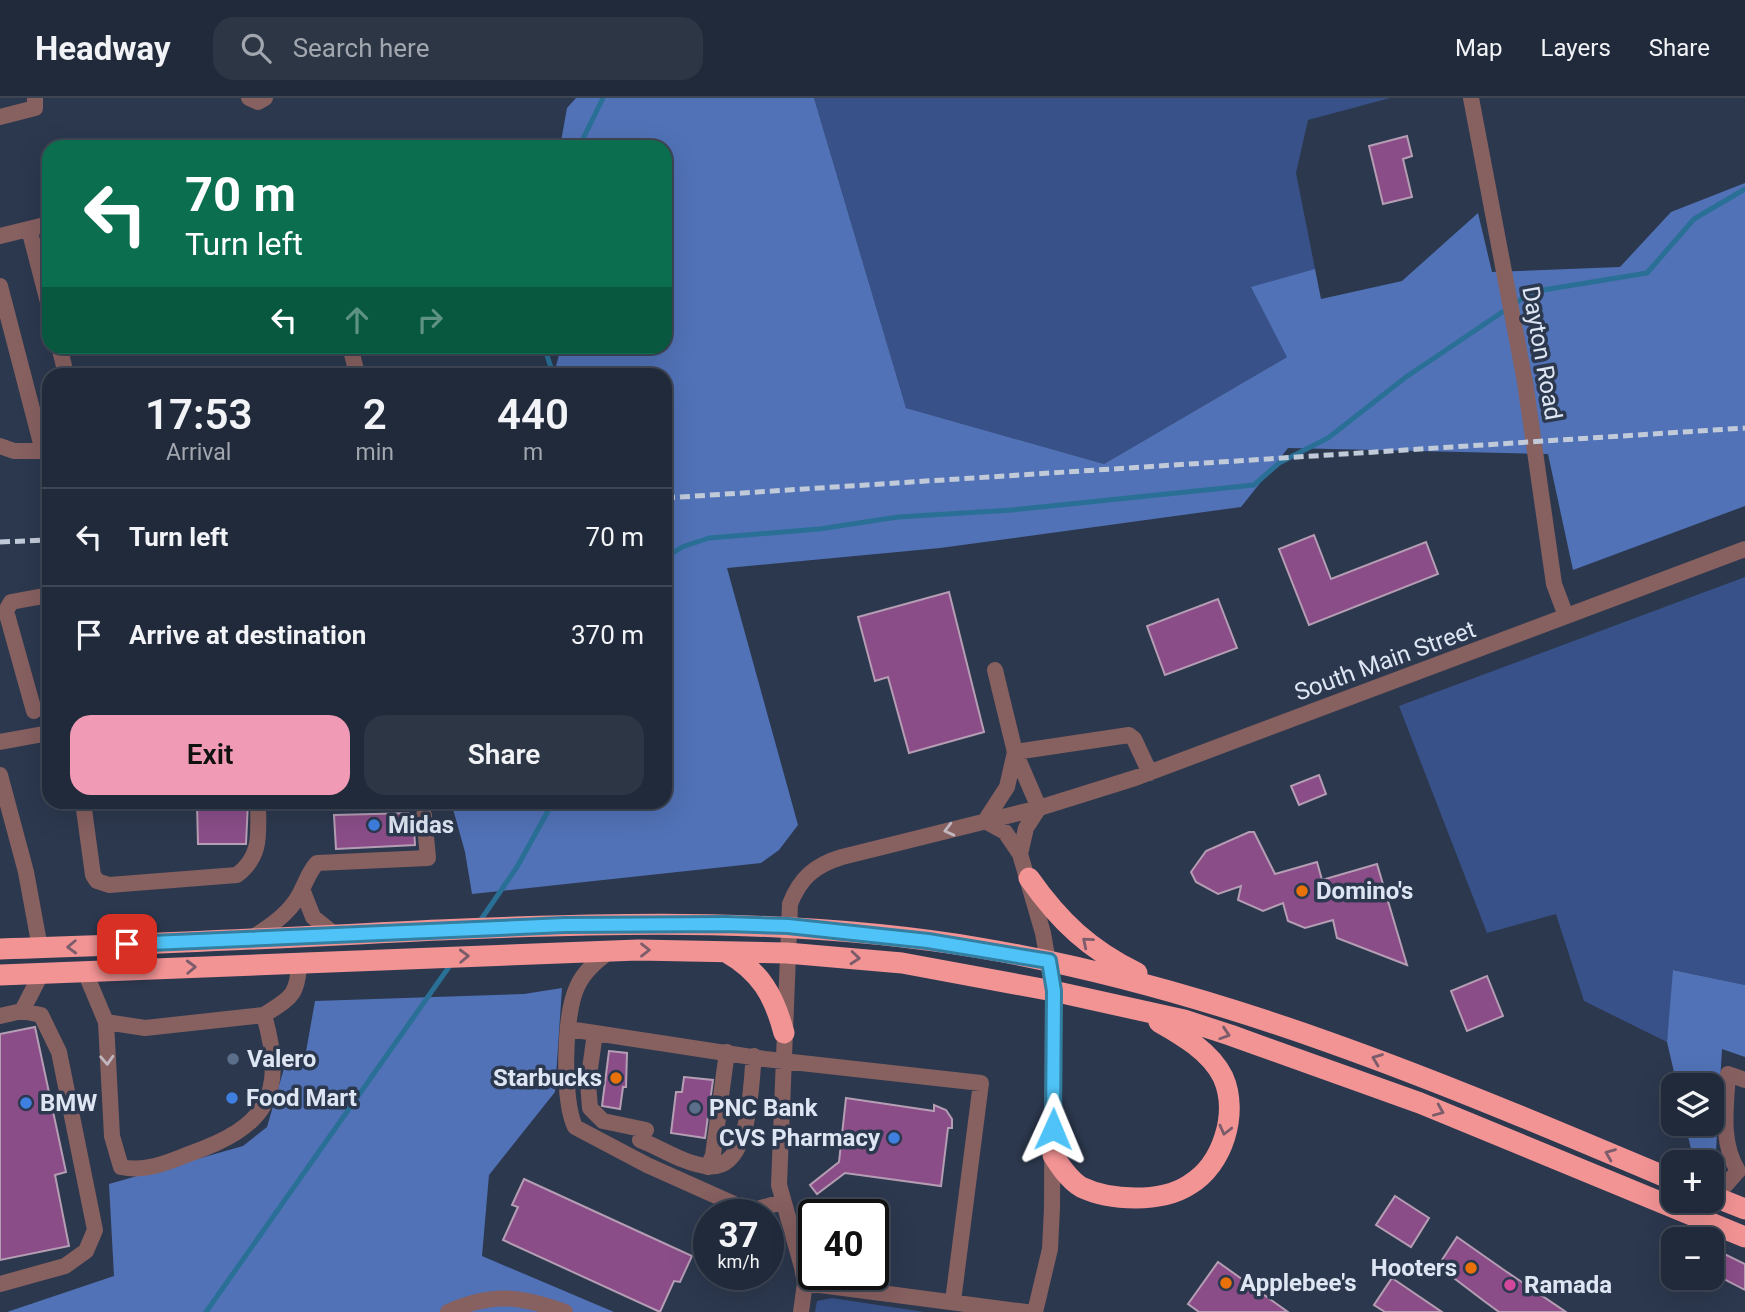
<!DOCTYPE html>
<meta charset="utf-8">
<style>
:root{--surface:#212a3a;--page:#2d3645;--text:#f1f3f6;--muted:#a2a7af;--line:#3e4654;--accent:#f09ab5}
body{margin:0;font-family:Roboto,sans-serif;background:var(--page);color:var(--text);height:100vh;display:flex;flex-direction:column;font-size:26px;white-space:nowrap}
*{box-sizing:border-box;margin:0}
p{font-size:23px;color:var(--muted)}
.icon{flex:none;width:38px;height:38px;fill:none;stroke:currentColor;stroke-width:2;stroke-linecap:round;stroke-linejoin:round}
.map{position:relative;flex:1;overflow:hidden}
.drawer{position:absolute;left:42px;top:270px;width:630px;height:441px;display:flex;flex-direction:column;background:var(--surface);border-radius:21px;box-shadow:0 7px 28px #0002,0 0 0 2px var(--line)}
.drawer>*{flex:none}
.hud{position:absolute;left:42px;top:42px;width:630px;height:214px;border-radius:21px;box-shadow:0 7px 28px #0002,0 0 0 2px var(--line);background:#0b6e4f;color:#fff;overflow:hidden}
.tools{position:absolute;left:1661px;top:975px;display:grid;gap:14px}
.tools a{display:grid;place-items:center;width:63px;height:63px;border-radius:14px;background:var(--surface);box-shadow:0 7px 28px #0002,0 0 0 2px var(--line);font-size:35px}
.speed{position:absolute;left:693px;top:1101px;display:flex;gap:14px;font-size:35px;font-weight:700;text-align:center}
.speed>*{display:grid;place-content:center;width:91px;height:91px;border-radius:50%;background:var(--surface);box-shadow:0 7px 28px #0002,0 0 0 2px var(--line);line-height:1}
.speed small{font-size:18px;font-weight:400}
.speed .limit{border:4px solid #111;border-radius:10px;background:#fff;color:#111}
.pin{position:absolute;display:grid;place-items:center;width:60px;height:60px;color:#fff;margin:-30px;border-radius:14px;box-shadow:0 4px 10px #0006}
.me{position:absolute;width:77px;margin:-38px;rotate:1deg;stroke-linejoin:round;filter:drop-shadow(0 0 5px #0008)}
.turn{display:flex;align-items:center;gap:24px;height:147px;padding:0 28px;font-size:32px}
.turn .icon{width:91px;height:91px;stroke-width:2.5}
.turn b{display:block;font-size:49px;line-height:60px}
.lanes{display:flex;align-items:center;height:66px;padding:0 28px;background:#0003;justify-content:center;gap:35px;direction:ltr}
.lanes .off{opacity:.35}
.eta{display:flex;justify-content:space-evenly;align-items:center;height:119px;text-align:center}
.eta b{font-size:42px;font-weight:600;line-height:49px}
.action{display:flex;gap:14px;margin-top:auto;padding:14px 28px}
.action a{flex:1;height:80px;border-radius:21px;background:var(--accent);color:#111;font-size:28px;font-weight:600;line-height:80px;text-align:center}
.action a+a{background:var(--page);color:var(--text)}
ul{padding:0;list-style:none}
li{display:flex;align-items:center;gap:21px;height:98px;padding:0 28px;border-top:2px solid var(--line)}
li div{flex:1}
li b{display:block;font-size:26px}
li em{font-style:normal}
header{display:flex;align-items:center;gap:42px;box-sizing:border-box;height:98px;padding:0 35px;background:var(--surface);border-bottom:2px solid var(--line)}
header strong{font-size:33px}
nav{display:flex;gap:38px;margin-inline-start:auto;font-size:24px}
.search{width:490px;height:63px;background:var(--page);display:flex;align-items:center;gap:18px;box-sizing:border-box;padding:0 24px;border-radius:21px;color:var(--muted);font-size:26px}
.map>svg:first-child{display:block}
.green{fill:#385289}
.forest{fill:#5172b7}
.lines{fill:none;stroke-linecap:round;stroke-linejoin:round}
.stream{stroke:#2a7096;stroke-width:5}
.building{fill:#8a4d88;stroke:#b59db4;stroke-width:2}
.minor{stroke:#876060;stroke-width:16}
.highway{stroke:#f29394;stroke-width:21}
.rail{stroke:#c1cad9;stroke-width:5;stroke-dasharray:10 5;stroke-linecap:butt}
.oneway{stroke:#c0b7c0}
.oneway2{stroke:#7b5c6a}
.route-casing{stroke:#337fa1;stroke-width:18}
.route{stroke:#4fc3f7;stroke-width:12}
.shop-dot{fill:#3f7fe0;stroke:#2c384e;stroke-width:2.5}
.food-dot{fill:#e8710a;stroke:#2c384e;stroke-width:2.5}
.service-dot{fill:#5c6f8a;stroke:#2c384e;stroke-width:2.5}
.hotel-dot{fill:#d1479c;stroke:#2c384e;stroke-width:2.5}
.labels{text-anchor:middle;stroke-width:7;stroke-linejoin:round;paint-order:stroke}
.street-label{font-size:24px;fill:#dee6f4;stroke:#2c384e}
.poi-label{font-size:24px;font-weight:bold;fill:#dee6f4;stroke:#2c384e;text-anchor:start}
</style>
<header>
<strong>Headway</strong>
<div class="search"><svg class="icon" aria-label="search" viewBox="0 0 24 24"><circle cx="10" cy="10" r="6"/><path d="M15 15l6 6"/></svg>Search here</div>
<nav><a>Map</a><a>Layers</a><a>Share</a></nav>
</header>
<div class="map">
<svg width="1745" height="1214" viewBox="0 0 1745 1214">
<rect width="100%" height="100%" fill="#2c384e"/>
<path class="green" d="M 814,0 L 1390,0 L 1308,22 L 1296,75 L 1315,171 L 1287,259 L 1104,366 L 906,310 Z
M 1745,479 L 1745,887 L 1674,872 L 1667,944 L 1584,903 L 1556,816 L 1487,835 L 1399,608 Z
M 832,1200 L 924,1214 L 815,1214 L 817,1203 Z"/>
<path class="forest" d="M 576,0 L 814,0 L 906,310 L 1104,366 L 1287,259 L 1251,189 L 1315,171 L 1321,201 L 1402,183 L 1478,115 L 1492,174 L 1620,169 L 1671,114 L 1745,85 L 1745,408 L 1573,472 L 1548,356 L 1288,350 L 1241,409 L 940,450 L 727,470 L 798,727 L 779,752 L 761,765 L 472,796 L 465,754 L 451,704 L 665,704 L 665,276 L 554,276 L 559,257 L 535,249 L 665,248 L 665,49 L 560,49 L 567,10 Z
M 1673,872 L 1745,887 L 1745,959 L 1722,951 L 1715,1070 L 1712,1064 L 1693,1059 L 1685,1026 L 1712,1026 L 1712,987 L 1677,987 L 1667,944 Z
M 562,890 L 555,994 L 489,1077 L 482,1158 L 614,1214 L 7,1214 L 114,1178 L 109,1086 L 243,1048 L 267,1029 L 285,967 L 304,965 L 315,903 L 524,896 Z"/>
<g class="lines">
<path class="stream" d="M 579,49 L 603,0
M 544,248 L 553,276
M 665,460 L 682,449 L 709,440 L 819,431 L 898,419 L 1012,412 L 1254,387 L 1279,365 L 1328,340 L 1406,279 L 1526,198 L 1537,193 L 1647,175 L 1694,121 L 1745,91
M 480,823 L 517,769 L 553,704
M 206,1214 L 451,866"/>
</g>
<path class="building" d="M 1407,38 L 1412,58 L 1403,61 L 1412,99 L 1383,106 L 1369,48 Z
M 1314,437 L 1331,481 L 1426,444 L 1438,476 L 1309,527 L 1279,451 Z
M 949,494 L 984,634 L 909,655 L 888,579 L 875,583 L 858,519 Z
M 1218,501 L 1237,550 L 1165,577 L 1147,528 Z
M 1319,677 L 1326,696 L 1299,707 L 1291,688 Z
M 248,704 L 246,746 L 198,746 L 197,706 Z
M 413,715 L 415,747 L 336,751 L 334,717 Z
M 1249,734 L 1254,734 L 1275,776 L 1317,764 L 1322,782 L 1377,766 L 1407,867 L 1337,840 L 1333,822 L 1305,830 L 1288,823 L 1283,805 L 1263,813 L 1238,802 L 1241,788 L 1218,796 L 1196,784 L 1191,774 L 1206,753 Z
M 1487,878 L 1503,918 L 1467,933 L 1451,893 Z
M 35,929 L 66,1074 L 55,1077 L 69,1148 L 0,1162 L 0,936 Z
M 609,953 L 627,955 L 626,989 L 623,989 L 620,1011 L 602,1008 Z
M 684,979 L 713,982 L 705,1040 L 671,1035 L 676,994 L 682,994 Z
M 846,1000 L 934,1013 L 934,1007 L 946,1012 L 952,1021 L 952,1030 L 948,1030 L 941,1088 L 845,1075 L 817,1096 L 810,1087 L 839,1064 Z
M 524,1081 L 692,1158 L 680,1184 L 674,1183 L 660,1214 L 503,1142 L 518,1109 L 512,1107 Z
M 1395,1098 L 1429,1120 L 1411,1149 L 1376,1127 Z
M 1457,1139 L 1504,1172 L 1566,1214 L 1499,1214 L 1484,1203 L 1438,1168 Z
M 1712,1150 L 1745,1166 L 1745,1192 L 1712,1175 Z
M 1218,1164 L 1288,1214 L 1199,1214 L 1188,1206 Z
M 1392,1180 L 1442,1214 L 1385,1214 L 1374,1207 Z"/>
<g class="lines">
<path class="minor" d="M 249,0 L 258,4 L 265,0
M 1471,0 L 1525,284 L 1554,486 L 1566,518
M 0,19 L 35,10 L 35,0
M 29,131 L 49,208
M 0,138 L 49,126
M 0,188 L 43,353
M 59,248 L 66,276
M 350,248 L 357,276
M 0,348 L 14,353 L 49,353
M 995,572 L 1015,654 L 1129,637 L 1134,641 L 1150,675
M 34,613 L 6,513 L 11,504 L 49,497
M 0,644 L 49,635
M 0,677 L 26,774 L 40,850
M 83,704 L 93,777 L 97,783 L 109,787 L 237,777 C 263,757 258,734 258,704
M 1020,756 L 1026,730 L 1039,710
M 302,791 L 313,819 L 334,836
M 250,841 C 266,831 283,820 294,805 C 304,792 306,777 317,765 L 428,760 L 424,717
M 610,853 C 597,863 584,873 577,889 C 564,917 562,1001 575,1029 L 647,1067 L 743,1110 L 754,1112 L 782,1104
M 85,874 L 106,924 L 112,1038 L 121,1069 C 146,1074 166,1065 189,1056 C 266,1029 287,998 264,917 C 290,900 298,898 299,865
M 0,918 L 22,913 L 41,876
M 106,924 L 145,930 L 264,917
M 569,931 L 765,961 L 981,985 L 953,1203
M 595,935 L 588,985 L 590,1010 L 603,1023 L 646,1032
M 640,1042 C 661,1050 683,1065 705,1068 C 752,1076 750,988 754,958
M 708,1069 L 713,1057 L 727,954
M 1715,1099 L 1738,1073 C 1720,1044 1726,1009 1728,976 L 1745,982
M 805,1185 L 1026,1214
M 0,1186 L 65,1168 L 86,1153 L 95,1132 L 59,954 L 41,917 L 22,913
M 448,1214 C 492,1194 521,1198 565,1214
M 801,1214 L 805,1185 L 802,1169 L 779,1087 L 790,806 C 800,780 815,767 842,759 L 1039,710 L 1135,680 L 1745,451
M 1035,1214 L 1050,1151 L 1052,1110 L 1053,893 L 1043,835 L 1020,756 L 1005,734 L 985,723 L 1007,689 L 1015,654 L 1039,710"/>
<path class="highway" d="M 1029,780 C 1060,824 1089,851 1137,875
M 0,851 C 146,847 293,839 439,832 C 620,824 801,820 980,850 C 1223,891 1448,987 1673,1082
M 726,854 C 760,873 774,897 784,935
M 0,877 L 638,852 L 787,855 L 902,865 L 1053,893 L 1184,922 L 1230,937 L 1420,1005 L 1745,1139
M 1053,1057 C 1060,1068 1069,1082 1081,1089 C 1110,1103 1161,1105 1189,1087 C 1223,1067 1239,1015 1223,979 C 1211,954 1182,937 1159,924
M 1712,1098 L 1745,1111"/>
<path class="rail" d="M 665,400 L 1745,330
M 0,444 L 49,442"/>
</g>
<defs><path id="oneway-chevron" d="M-2-3.5L2.5 0L-2 3.5" fill="none" stroke-width="1.6" stroke-linecap="round" stroke-linejoin="round" transform="scale(1.75)"/></defs>
<g class="oneway">
<use href="#oneway-chevron" transform="translate(949 732) rotate(166)"/>
<use href="#oneway-chevron" transform="translate(107 962) rotate(87)"/>
</g>
<g class="oneway2">
<use href="#oneway-chevron" transform="translate(1087 844) rotate(-140)"/>
<use href="#oneway-chevron" transform="translate(72 849) rotate(178)"/>
<use href="#oneway-chevron" transform="translate(645 852)"/>
<use href="#oneway-chevron" transform="translate(464 858) rotate(-2)"/>
<use href="#oneway-chevron" transform="translate(855 860) rotate(5)"/>
<use href="#oneway-chevron" transform="translate(191 869) rotate(-2)"/>
<use href="#oneway-chevron" transform="translate(1225 936) rotate(18)"/>
<use href="#oneway-chevron" transform="translate(1377 961) rotate(-159)"/>
<use href="#oneway-chevron" transform="translate(1439 1013) rotate(23)"/>
<use href="#oneway-chevron" transform="translate(1225 1032) rotate(104)"/>
<use href="#oneway-chevron" transform="translate(1610 1056) rotate(-158)"/>
</g>
<g class="lines">
<g class="route-casing">
<path id="route" d="M 127,846 L 565,827 L 725,826 L 788,828 L 928,843 L 1049,863 L 1054,893 L 1053,1031"/>
</g>
<use href="#route" class="route"/>
</g>
<g class="shop-dot">
<circle cx="374" cy="727" r="7"/>
<circle cx="232" cy="1000" r="7"/>
<circle cx="26" cy="1005" r="7"/>
<circle cx="894" cy="1040" r="7"/>
</g>
<g class="food-dot">
<circle cx="1302" cy="793" r="7"/>
<circle cx="616" cy="980" r="7"/>
<circle cx="1471" cy="1170" r="7"/>
<circle cx="1226" cy="1185" r="7"/>
</g>
<g class="service-dot">
<circle cx="233" cy="961" r="7"/>
<circle cx="695" cy="1010" r="7"/>
</g>
<circle class="hotel-dot" cx="1510" cy="1187" r="7"/>
<g class="labels">
<g class="street-label">
<text transform="translate(1542 255) rotate(80)" y="8">Dayton Road</text>
<text transform="translate(1385 563) rotate(-20)" y="8">South Main Street</text>
</g>
<g class="poi-label">
<text x="388" y="735">Midas</text>
<text x="1316" y="801">Domino's</text>
<text x="247" y="969">Valero</text>
<text x="602" y="988" text-anchor="end">Starbucks</text>
<text x="246" y="1008">Food Mart</text>
<text x="40" y="1013">BMW</text>
<text x="709" y="1018">PNC Bank</text>
<text x="880" y="1048" text-anchor="end">CVS Pharmacy</text>
<text x="1457" y="1178" text-anchor="end">Hooters</text>
<text x="1240" y="1193">Applebee's</text>
<text x="1524" y="1195">Ramada</text>
</g>
</g>
</svg>
<div class="tools">
<a><svg class="icon" aria-label="layers" viewBox="0 0 24 24"><path d="M12 4l9 5-9 5-9-5zM3 14l9 5 9-5"/></svg></a>
<a>+</a>
<a>−</a>
</div>
<div class="speed"><div>37<small>km/h</small></div><div class="limit">40</div></div>
<div class="pin" style="left:127px;top:846px;background:#d93025"><svg class="icon" aria-label="arrive" viewBox="0 0 24 24"><path d="M6 21V4h12l-3 4 3 4H6"/></svg></div>
<svg class="me" style="left:1053px;top:1031px" viewBox="-20 -20 40 40"><path d="M0-17L14 15 0 8-14 15z" fill="#4fc3f7" stroke="#fff" stroke-width="4"/></svg>
<div class="hud">
<div class="turn"><svg class="icon" aria-label="left" viewBox="0 0 24 24"><path d="M17 20v-9H6M10 6l-5 5 5 5"/></svg><div><b>70 m</b>Turn left</div></div>
<div class="lanes"><svg class="icon" aria-label="left" viewBox="0 0 24 24"><path d="M17 20v-9H6M10 6l-5 5 5 5"/></svg><svg class="icon off" aria-label="ahead" viewBox="0 0 24 24"><path d="M12 20V5M6 11l6-6 6 6"/></svg><svg class="icon off" aria-label="right" viewBox="0 0 24 24"><path d="M7 20v-9h11M14 6l5 5-5 5"/></svg></div>
</div>
<section class="drawer">
<div class="eta">
<div><b>17:53</b><p>Arrival</p></div>
<div><b>2</b><p>min</p></div>
<div><b>440</b><p>m</p></div>
</div>
<ul>
<li><svg class="icon" aria-label="left" viewBox="0 0 24 24"><path d="M17 20v-9H6M10 6l-5 5 5 5"/></svg><div><b>Turn left</b></div><em>70 m</em></li>
<li><svg class="icon" aria-label="arrive" viewBox="0 0 24 24"><path d="M6 21V4h12l-3 4 3 4H6"/></svg><div><b>Arrive at destination</b></div><em>370 m</em></li>
</ul>
<div class="action"><a>Exit</a><a>Share</a></div>
</section>
</div>
